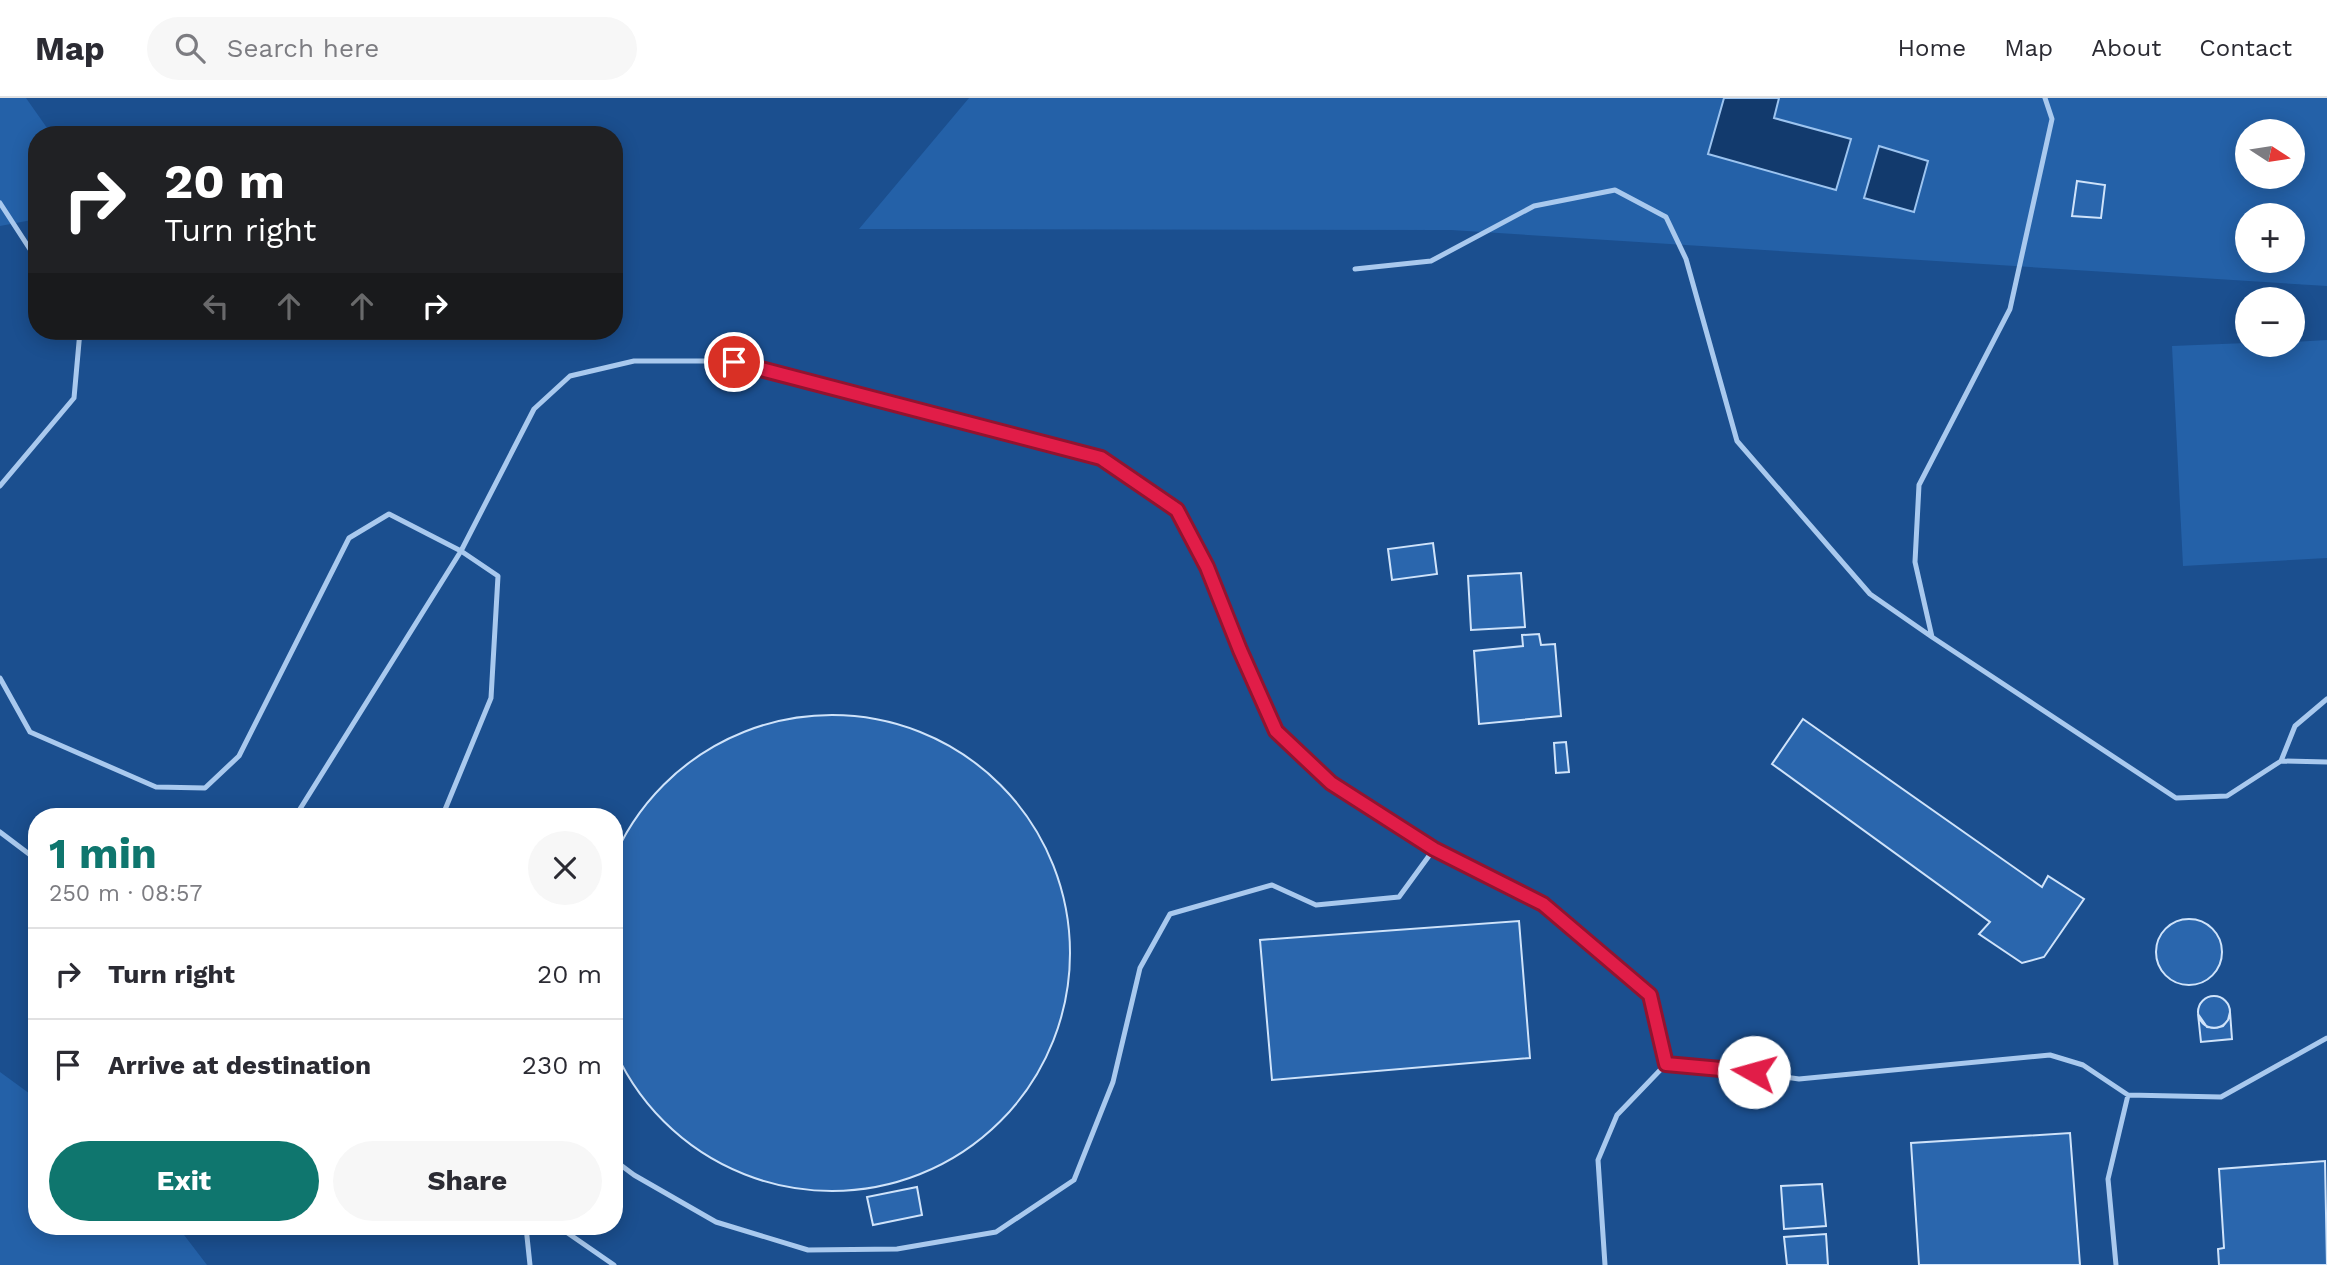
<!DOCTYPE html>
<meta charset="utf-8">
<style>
:root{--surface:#fff;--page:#f7f7f7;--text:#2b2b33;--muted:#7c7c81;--line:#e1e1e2;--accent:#0f766e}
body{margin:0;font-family:"Work Sans",sans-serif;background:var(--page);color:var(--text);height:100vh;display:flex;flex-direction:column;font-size:26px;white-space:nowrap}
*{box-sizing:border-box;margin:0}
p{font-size:23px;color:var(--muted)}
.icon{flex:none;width:38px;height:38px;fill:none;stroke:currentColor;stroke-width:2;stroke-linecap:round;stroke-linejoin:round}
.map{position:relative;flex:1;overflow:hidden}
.side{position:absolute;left:28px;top:710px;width:595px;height:427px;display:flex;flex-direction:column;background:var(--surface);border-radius:28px;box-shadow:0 4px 18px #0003}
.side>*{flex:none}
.top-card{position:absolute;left:28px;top:28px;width:595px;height:214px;border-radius:28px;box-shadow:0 4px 18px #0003;background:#202124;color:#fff;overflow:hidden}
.needle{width:46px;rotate:102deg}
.buttons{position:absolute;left:2235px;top:21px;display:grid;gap:14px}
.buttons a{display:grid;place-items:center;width:70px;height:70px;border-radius:50%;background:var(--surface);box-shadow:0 4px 18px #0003;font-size:35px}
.pin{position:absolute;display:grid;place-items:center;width:60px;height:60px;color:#fff;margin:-30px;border:4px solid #fff;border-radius:50%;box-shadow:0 2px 7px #0007}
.me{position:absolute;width:77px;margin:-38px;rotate:277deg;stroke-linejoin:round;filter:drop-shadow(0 0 5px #0008)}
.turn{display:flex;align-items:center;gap:24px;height:147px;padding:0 21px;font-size:32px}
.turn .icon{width:91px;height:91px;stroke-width:2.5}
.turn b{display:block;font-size:49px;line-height:60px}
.lanes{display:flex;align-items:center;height:66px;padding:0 21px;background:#0003;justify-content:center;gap:35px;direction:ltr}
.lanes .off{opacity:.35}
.round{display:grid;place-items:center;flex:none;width:74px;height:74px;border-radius:37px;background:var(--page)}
.summary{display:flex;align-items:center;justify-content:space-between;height:119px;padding:0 21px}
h1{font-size:42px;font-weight:700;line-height:52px;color:var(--accent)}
.primary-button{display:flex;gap:14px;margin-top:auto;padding:14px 21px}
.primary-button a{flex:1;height:80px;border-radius:42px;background:var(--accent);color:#fff;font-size:28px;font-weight:700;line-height:80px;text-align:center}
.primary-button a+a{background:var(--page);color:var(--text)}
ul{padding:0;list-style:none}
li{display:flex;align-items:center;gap:21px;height:91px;padding:0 21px;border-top:2px solid var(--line)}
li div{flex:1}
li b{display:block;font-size:26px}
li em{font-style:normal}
header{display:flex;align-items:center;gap:42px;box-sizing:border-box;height:98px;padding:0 35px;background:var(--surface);border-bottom:2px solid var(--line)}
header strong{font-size:33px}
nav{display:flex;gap:38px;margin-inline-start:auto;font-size:24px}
.search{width:490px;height:63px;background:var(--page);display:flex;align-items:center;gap:18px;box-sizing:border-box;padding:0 24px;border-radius:38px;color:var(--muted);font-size:26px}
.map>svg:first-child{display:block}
.green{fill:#2461a8;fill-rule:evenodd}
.water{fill:#123a6d;stroke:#9cc4f0;stroke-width:2}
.building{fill:#2a66ad;stroke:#cfe3fa;stroke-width:2}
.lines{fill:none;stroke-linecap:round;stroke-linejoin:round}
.lane{stroke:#a9c9ee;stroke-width:5}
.route-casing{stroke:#92132f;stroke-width:18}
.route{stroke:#e11d48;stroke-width:12}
</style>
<header>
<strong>Map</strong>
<div class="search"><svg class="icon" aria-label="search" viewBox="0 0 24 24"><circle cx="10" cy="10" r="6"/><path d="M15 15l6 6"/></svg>Search here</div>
<nav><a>Home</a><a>Map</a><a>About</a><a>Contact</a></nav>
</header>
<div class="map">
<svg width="2327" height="1167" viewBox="0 0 2327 1167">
<rect width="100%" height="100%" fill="#1b4f8f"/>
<path class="green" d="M 0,0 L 26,0 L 52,37 L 37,37 L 37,121 L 0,128 Z
M 969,0 L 2327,0 L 2327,188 L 1451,132 L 859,131 ZM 2247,33 L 2292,33 L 2292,79 L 2247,79 ZM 2247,117 L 2292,117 L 2292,163 L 2247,163 Z
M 2327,242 L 2327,460 L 2183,468 L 2172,248 L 2247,245 L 2292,247 L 2293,244 Z
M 0,974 L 37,1001 L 37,1129 L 178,1129 L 207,1167 L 0,1167 Z"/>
<path class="water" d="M 1724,0 L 1779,0 L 1774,20 L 1851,41 L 1836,92 L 1708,56 Z
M 1879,48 L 1928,63 L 1914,114 L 1864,100 Z"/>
<path class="building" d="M 2077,83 L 2105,87 L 2101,120 L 2072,118 Z
M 1433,445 L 1437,476 L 1392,482 L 1388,451 Z
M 1521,475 L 1525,529 L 1471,532 L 1468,478 Z
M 1539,536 L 1541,547 L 1555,546 L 1561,618 L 1479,626 L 1474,553 L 1523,548 L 1522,537 Z
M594 855a238 238 0 1 1 476 0a238 238 0 1 1-476 0Z
M 1803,621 L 2042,789 L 2048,778 L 2084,801 L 2044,859 L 2022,865 L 1979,836 L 1990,824 L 1772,666 Z
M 1566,644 L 1569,674 L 1556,675 L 1554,645 Z
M2156 854a33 33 0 1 1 66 0a33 33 0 1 1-66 0Z
M 1519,823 L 1530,960 L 1272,982 L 1260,842 Z
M2198 914a16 16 0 1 1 32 0a16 16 0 1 1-32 0Z
M 2230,914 L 2232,941 L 2201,944 L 2198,916 L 2207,929 L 2216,930 L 2223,928 L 2228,922 Z
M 2070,1035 L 2080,1167 L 1919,1167 L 1911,1045 Z
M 2325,1063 L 2327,1167 L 2219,1167 L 2218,1151 L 2224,1150 L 2219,1071 Z
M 1822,1086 L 1826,1128 L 1784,1131 L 1781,1088 Z
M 917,1089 L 922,1117 L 873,1127 L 867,1099 Z
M 1826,1136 L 1828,1167 L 1787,1167 L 1784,1139 Z"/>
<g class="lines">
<path class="lane" d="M 2045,0 L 2052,21 L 2010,211 L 1919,387 L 1915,464 L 1932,539 L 2176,700 L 2227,698 L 2281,663 L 2327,664
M 0,105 L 37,162
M 1355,171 L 1431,163 L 1534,108 L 1615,92 L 1666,119 L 1686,161 L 1737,343 L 1870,496 L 1932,539
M 0,388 L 74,300 L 80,233
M 0,580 L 30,634 L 156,689 L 205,690 L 239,658 L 349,440 L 389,416 L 461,453 L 498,478 L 491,600 L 442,719
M 2281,663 L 2295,628 L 2327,601
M 295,719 L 461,453 L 534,311 L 570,278 L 634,263 L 734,263 L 1101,360 L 1177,412 L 1207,469 L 1276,633 L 1331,686 L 1434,751 L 1543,806 L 1650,897 L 1666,966 L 1731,971 L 1799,981 L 2050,957 L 2083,967 L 2128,997 L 2221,999 L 2327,940
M 0,734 L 37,762
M 614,1062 L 634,1077 L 716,1124 L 808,1152 L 897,1151 L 996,1134 L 1074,1082 L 1113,984 L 1140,870 L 1170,816 L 1272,787 L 1316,807 L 1399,799 L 1434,751
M 526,1129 L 530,1167
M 559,1129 L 614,1167
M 1605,1167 L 1598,1062 L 1617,1017 L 1666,966
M 2116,1167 L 2108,1081 L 2128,997"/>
</g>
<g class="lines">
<g class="route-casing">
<path id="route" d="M 734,264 L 1101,360 L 1177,412 L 1207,469 L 1240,552 L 1276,633 L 1331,685 L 1434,751 L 1543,806 L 1650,897 L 1666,966 L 1754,974"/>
</g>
<use href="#route" class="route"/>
</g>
</svg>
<div class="buttons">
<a><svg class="needle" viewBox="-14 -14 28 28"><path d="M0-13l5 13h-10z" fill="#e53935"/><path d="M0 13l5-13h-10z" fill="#7c7c81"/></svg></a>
<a>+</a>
<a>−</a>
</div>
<div class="pin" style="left:734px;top:264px;background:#d93025"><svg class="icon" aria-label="arrive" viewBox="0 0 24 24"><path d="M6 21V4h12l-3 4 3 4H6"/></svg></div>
<svg class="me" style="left:1754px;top:974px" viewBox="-20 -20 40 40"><circle r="19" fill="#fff"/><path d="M0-13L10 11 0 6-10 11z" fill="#e11d48"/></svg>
<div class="top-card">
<div class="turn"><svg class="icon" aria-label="right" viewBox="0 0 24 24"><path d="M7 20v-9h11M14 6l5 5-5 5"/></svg><div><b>20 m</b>Turn right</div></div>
<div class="lanes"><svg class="icon off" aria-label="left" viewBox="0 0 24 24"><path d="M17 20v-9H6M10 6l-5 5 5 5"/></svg><svg class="icon off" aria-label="ahead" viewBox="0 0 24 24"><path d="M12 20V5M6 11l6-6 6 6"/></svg><svg class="icon off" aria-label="ahead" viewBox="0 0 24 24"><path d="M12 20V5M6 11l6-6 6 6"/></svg><svg class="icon" aria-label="right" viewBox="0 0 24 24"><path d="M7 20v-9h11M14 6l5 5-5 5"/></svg></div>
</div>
<section class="side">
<div class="summary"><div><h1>1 min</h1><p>250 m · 08:57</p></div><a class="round"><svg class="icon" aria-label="close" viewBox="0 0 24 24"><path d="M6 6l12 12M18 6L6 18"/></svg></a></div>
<ul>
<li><svg class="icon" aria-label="right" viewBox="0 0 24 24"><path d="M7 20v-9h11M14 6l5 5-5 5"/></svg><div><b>Turn right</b></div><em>20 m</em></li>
<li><svg class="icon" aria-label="arrive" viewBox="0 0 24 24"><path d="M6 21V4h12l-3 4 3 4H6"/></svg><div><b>Arrive at destination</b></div><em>230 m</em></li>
</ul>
<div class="primary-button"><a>Exit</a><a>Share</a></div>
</section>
</div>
